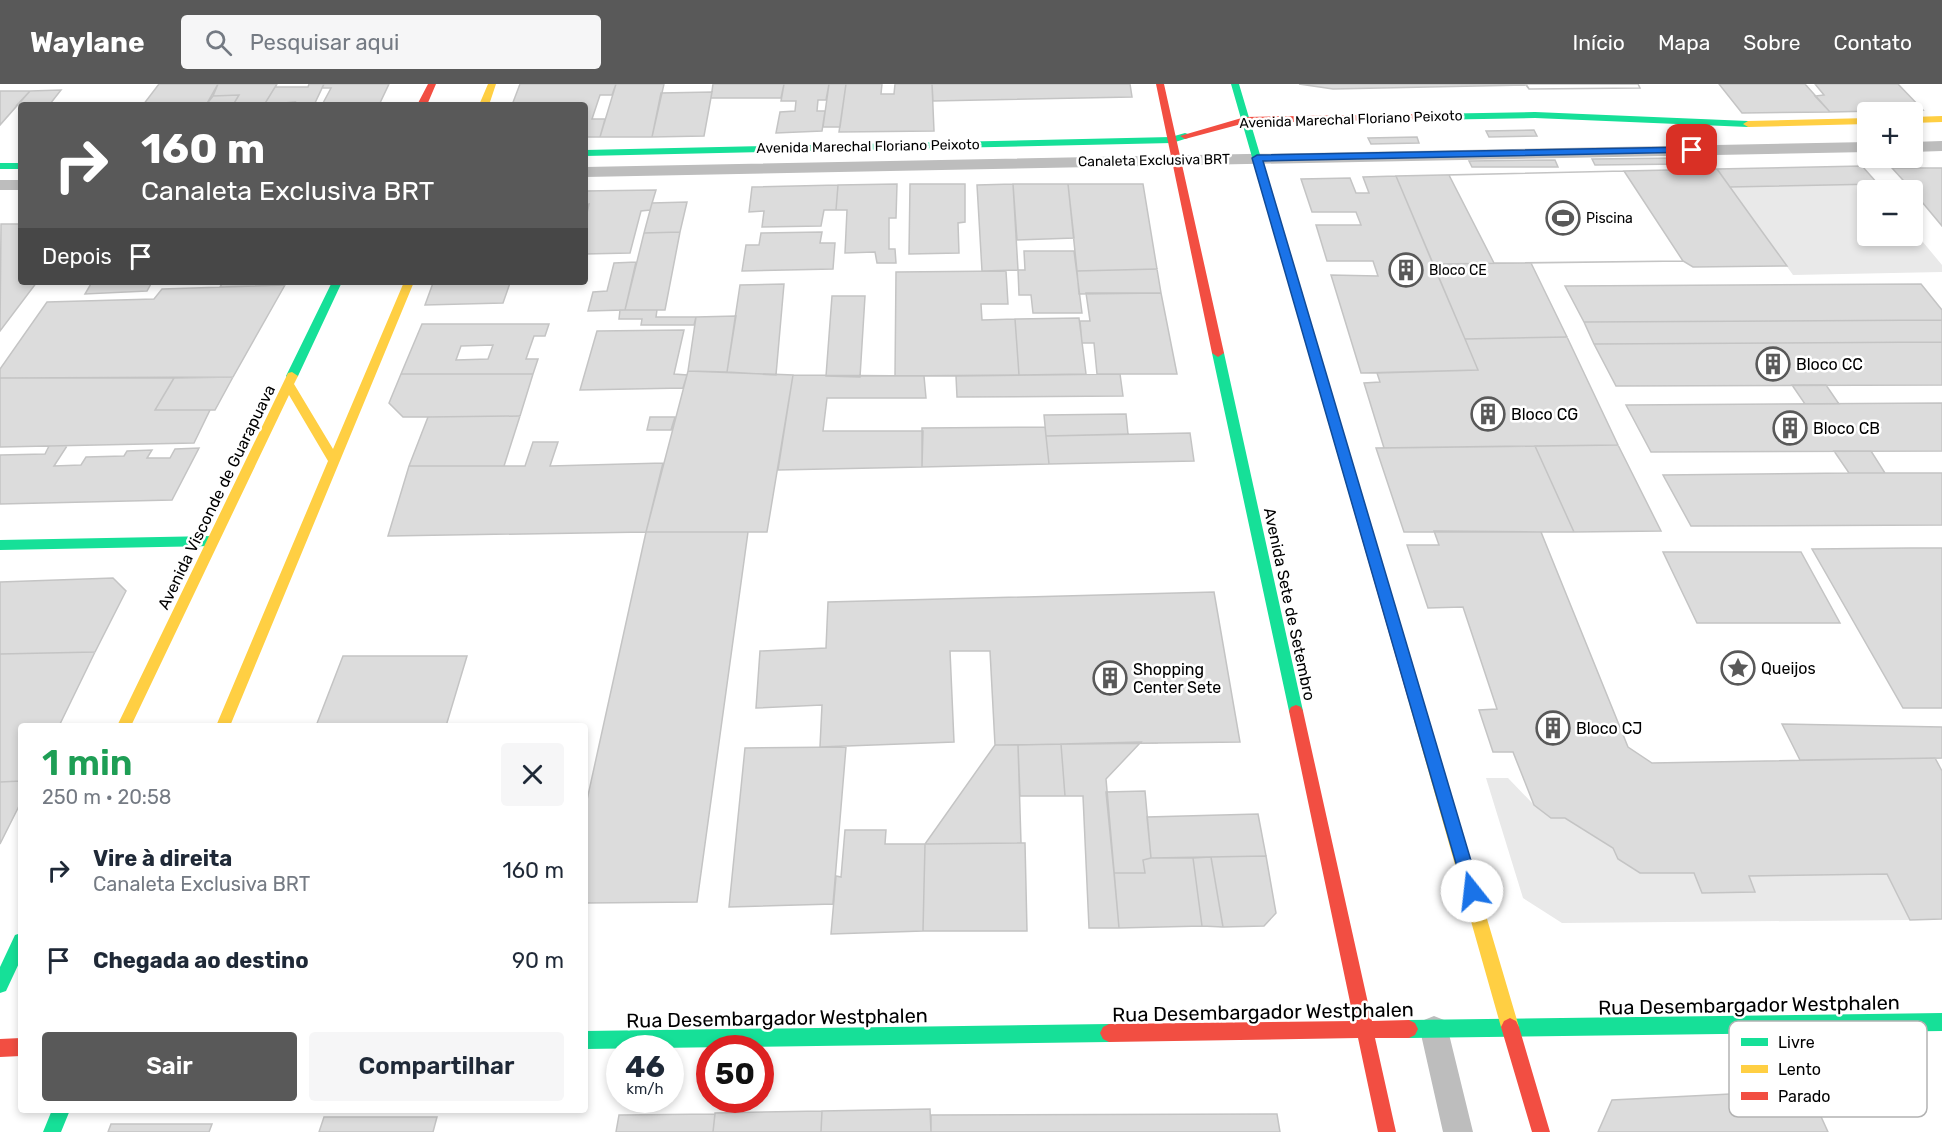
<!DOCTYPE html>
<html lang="pt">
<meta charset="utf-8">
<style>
:root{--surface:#fff;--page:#f6f6f7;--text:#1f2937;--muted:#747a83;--accent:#595959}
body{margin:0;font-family:Rubik,sans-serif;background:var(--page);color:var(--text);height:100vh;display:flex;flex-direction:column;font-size:22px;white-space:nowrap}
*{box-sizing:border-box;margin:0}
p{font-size:20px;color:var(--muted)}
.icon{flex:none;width:33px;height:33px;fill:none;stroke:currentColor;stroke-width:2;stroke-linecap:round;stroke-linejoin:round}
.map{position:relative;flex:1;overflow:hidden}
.drawer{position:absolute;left:18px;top:639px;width:570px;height:390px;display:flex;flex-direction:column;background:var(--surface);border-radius:6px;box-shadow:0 3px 9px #0003}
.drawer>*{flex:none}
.guide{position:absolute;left:18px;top:18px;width:570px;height:183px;border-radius:6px;box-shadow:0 3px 9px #0003;background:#595959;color:#fff;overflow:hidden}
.controls{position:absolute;left:1857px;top:18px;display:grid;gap:12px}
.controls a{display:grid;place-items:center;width:66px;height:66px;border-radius:6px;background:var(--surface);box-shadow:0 3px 9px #0003;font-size:30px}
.speed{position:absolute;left:606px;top:951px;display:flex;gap:12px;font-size:30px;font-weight:700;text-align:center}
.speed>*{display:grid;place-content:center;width:78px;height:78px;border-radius:50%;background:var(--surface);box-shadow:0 3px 9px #0003;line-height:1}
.speed small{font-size:15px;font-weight:400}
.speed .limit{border:9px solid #d22;background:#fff;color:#111}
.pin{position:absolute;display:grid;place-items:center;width:51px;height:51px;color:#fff;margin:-26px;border-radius:12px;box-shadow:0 3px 9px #0006}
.me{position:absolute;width:66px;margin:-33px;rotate:344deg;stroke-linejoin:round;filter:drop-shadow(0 0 4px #0008)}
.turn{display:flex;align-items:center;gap:21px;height:126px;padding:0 24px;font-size:27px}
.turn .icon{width:78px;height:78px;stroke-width:2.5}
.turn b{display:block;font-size:42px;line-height:51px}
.then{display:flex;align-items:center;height:57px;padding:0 24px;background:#0003;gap:12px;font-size:22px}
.round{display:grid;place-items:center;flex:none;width:63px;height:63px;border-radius:6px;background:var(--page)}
.overview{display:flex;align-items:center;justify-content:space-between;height:102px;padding:0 24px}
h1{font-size:36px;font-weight:600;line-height:45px;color:#1e9e55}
.primary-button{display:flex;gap:12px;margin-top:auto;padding:12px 24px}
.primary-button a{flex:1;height:69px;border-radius:6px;background:var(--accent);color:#fff;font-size:24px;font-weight:600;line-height:69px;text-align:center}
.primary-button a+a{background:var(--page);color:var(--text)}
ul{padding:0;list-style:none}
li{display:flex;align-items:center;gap:18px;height:90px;padding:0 24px}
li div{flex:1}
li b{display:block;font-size:22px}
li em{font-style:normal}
header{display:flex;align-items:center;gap:36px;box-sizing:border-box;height:84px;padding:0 30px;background:var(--accent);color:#fff}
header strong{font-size:28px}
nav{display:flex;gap:33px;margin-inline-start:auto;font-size:21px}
.search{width:420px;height:54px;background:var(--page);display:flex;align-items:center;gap:15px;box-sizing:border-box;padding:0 21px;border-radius:6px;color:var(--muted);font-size:22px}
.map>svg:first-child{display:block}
.green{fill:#e9e9e9}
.building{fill:#dcdcdc;stroke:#c4c4c4;stroke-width:1.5;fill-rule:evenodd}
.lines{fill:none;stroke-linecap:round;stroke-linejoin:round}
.lane{fill:#bdbdbd;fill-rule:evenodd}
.fast{fill:#16e098;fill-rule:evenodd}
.slow{fill:#ffcf43;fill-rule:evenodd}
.jam{fill:#f24e42;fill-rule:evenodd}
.route{fill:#1a73e8;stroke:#114b97;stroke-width:1.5}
.labels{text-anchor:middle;stroke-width:5;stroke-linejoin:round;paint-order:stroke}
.far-street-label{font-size:14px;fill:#000;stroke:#fff}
.far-poi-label{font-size:14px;fill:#000;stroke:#fff;text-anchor:start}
.poi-label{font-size:16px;fill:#000;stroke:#fff;text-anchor:start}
.street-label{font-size:16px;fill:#000;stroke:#fff}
.near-street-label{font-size:20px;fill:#000;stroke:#fff}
.key{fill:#fff;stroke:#b2b2b2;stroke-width:1.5}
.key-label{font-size:16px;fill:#000}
</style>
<header>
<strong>Waylane</strong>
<div class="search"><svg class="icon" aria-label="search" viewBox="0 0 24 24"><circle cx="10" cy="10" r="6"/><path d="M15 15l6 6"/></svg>Pesquisar aqui</div>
<nav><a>Início</a><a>Mapa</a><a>Sobre</a><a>Contato</a></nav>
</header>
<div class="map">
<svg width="1942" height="1048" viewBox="0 0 1942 1048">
<rect width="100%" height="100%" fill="#fff"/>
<path class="green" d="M 1878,100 L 1883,106 L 1868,106 L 1868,152 L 1912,152 L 1913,146 L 1942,181 L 1942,188 L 1793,191 L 1730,103 Z
M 1486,694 L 1508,694 L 1534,721 L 1565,734 L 1613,764 L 1640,789 L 1694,789 L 1702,809 L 1755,808 L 1749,792 L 1887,790 L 1910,836 L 1562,839 L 1523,814 Z"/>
<path class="building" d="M 159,0 L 218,0 L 206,21 L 143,21 Z
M 218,0 L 277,0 L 264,21 L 233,21 L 239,11 L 213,12 Z
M 309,0 L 324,0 L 314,21 L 293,21 L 295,18 L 264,21 L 275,3 L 308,3 Z
M 324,0 L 389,0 L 379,21 L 322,21 L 331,4 L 322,4 Z
M 520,0 L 616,0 L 612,11 L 600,11 L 592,35 L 605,35 L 600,53 L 585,53 L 585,21 L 512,21 Z
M 616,0 L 664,0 L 652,53 L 600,53 Z
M 713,0 L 784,0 L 781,14 L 711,14 Z
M 784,0 L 829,0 L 826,16 L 818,16 L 817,27 L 825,27 L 822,47 L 776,49 L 780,28 L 795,27 L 796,17 L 781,17 Z
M 829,0 L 846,0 L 840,43 L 823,43 Z
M 846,0 L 882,0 L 881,10 L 894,10 L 895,0 L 932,0 L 934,47 L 839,48 Z
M 932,0 L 1130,0 L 1132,13 L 933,17 Z
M 1299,0 L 1638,0 L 1640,4 L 1529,5 L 1526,1 L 1333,5 Z
M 1526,0 L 1638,0 L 1640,4 L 1529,5 Z
M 1719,0 L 1805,0 L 1830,28 L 1742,29 Z
M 1815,0 L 1898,0 L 1923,26 L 1830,28 L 1815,12 L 1824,11 Z
M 61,6 L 50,20 L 17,21 L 30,7 Z
M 0,7 L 30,7 L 0,41 Z
M 712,8 L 704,52 L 652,53 L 661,9 Z
M 239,11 L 233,21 L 206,21 L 213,12 Z
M 1534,46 L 1537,52 L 1489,53 L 1486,47 Z
M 1417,53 L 1419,59 L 1371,60 L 1368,54 Z
M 1678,74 L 1682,80 L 1595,81 L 1592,75 Z
M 1555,76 L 1558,83 L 1472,83 L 1469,77 Z
M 1862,82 L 1878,100 L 1730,103 L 1717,85 Z
M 1892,84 L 1942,84 L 1942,142 L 1912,106 Z
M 1717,85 L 1758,142 L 1787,182 L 1693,183 L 1683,177 L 1624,87 Z
M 1624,87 L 1683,177 L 1494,179 L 1449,91 Z
M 1624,87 L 1683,177 L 1433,180 L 1396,92 Z
M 1396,92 L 1465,255 L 1478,286 L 1361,289 L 1331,191 L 1378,192 L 1373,177 L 1327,177 L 1316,141 L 1361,141 L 1356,128 L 1312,128 L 1301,95 L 1350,94 L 1356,109 L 1369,109 L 1363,93 Z
M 897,100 L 896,134 L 889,134 L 889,165 L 895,165 L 896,179 L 877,179 L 875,168 L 845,169 L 847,126 L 836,126 L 838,101 Z
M 910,100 L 965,100 L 965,138 L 958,139 L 959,169 L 909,170 Z
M 1013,100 L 1018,186 L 982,187 L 977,101 Z
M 1013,100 L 1068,100 L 1074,154 L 1017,156 Z
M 1068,100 L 1143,100 L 1157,185 L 1077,187 Z
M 838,101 L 836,126 L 824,126 L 821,142 L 762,143 L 764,127 L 749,128 L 752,103 Z
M 656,106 L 650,126 L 641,127 L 630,169 L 585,170 L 585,138 L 589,120 L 585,121 L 585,107 Z
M 687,118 L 680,148 L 644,149 L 652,119 Z
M 1,140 L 21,140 L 21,198 L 37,198 L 0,247 Z
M 680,148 L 665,226 L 625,226 L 644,149 Z
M 822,148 L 820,159 L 835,159 L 833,185 L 742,187 L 746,161 L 759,161 L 761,149 Z
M 1024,167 L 1074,167 L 1082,229 L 1033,229 L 1031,211 L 1019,211 L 1018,186 L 1025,186 Z
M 636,178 L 625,226 L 588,227 L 593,208 L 607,207 L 614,179 Z
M 1531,179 L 1567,253 L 1465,255 L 1433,180 Z
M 1157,185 L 1161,209 L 1079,210 L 1077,187 Z
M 1006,187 L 1008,220 L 981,220 L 982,236 L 1015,235 L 1019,291 L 895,292 L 896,188 Z
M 92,198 L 152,198 L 147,207 L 85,210 Z
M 223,198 L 287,198 L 285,201 L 220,203 Z
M 433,199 L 510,199 L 503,219 L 425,221 Z
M 784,200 L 776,291 L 727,288 L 740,201 Z
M 1921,200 L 1942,226 L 1942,236 L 1584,238 L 1565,202 Z
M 285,201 L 233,293 L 0,294 L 0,285 L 47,218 L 154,215 L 162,205 Z
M 1086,209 L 1161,209 L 1177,290 L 1097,290 L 1094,259 L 1082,259 L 1080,237 L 1090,237 Z
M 832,212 L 865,212 L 860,293 L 826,292 Z
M 620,226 L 657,226 L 656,233 L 696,233 L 694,241 L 641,241 L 642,235 L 619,235 Z
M 736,232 L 727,288 L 688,287 L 696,233 Z
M 1079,234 L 1086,290 L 1019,291 L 1015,235 Z
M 1942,236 L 1942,258 L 1594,260 L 1584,238 Z
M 422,240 L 549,240 L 545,252 L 534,252 L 526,275 L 538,275 L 533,290 L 401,290 ZM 493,261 L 488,275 L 456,276 L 461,262 Z
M 684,246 L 674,290 L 687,291 L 683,304 L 580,306 L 597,247 Z
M 1567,253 L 1618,361 L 1384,364 L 1364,299 L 1380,298 L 1377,289 L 1478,286 L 1465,255 Z
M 1942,258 L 1942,301 L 1616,302 L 1594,260 Z
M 688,287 L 793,291 L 767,448 L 646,448 Z
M 401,290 L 533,290 L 520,332 L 428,333 L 403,333 L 389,319 Z
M 1120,290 L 1123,312 L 957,313 L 956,292 Z
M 793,291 L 924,292 L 926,314 L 827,314 L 823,347 L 923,347 L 922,383 L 778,386 Z
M 233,293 L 215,326 L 155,326 L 174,294 Z
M 0,294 L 174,294 L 155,326 L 210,326 L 194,359 L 0,363 Z
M 1792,301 L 1826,301 L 1839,320 L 1805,320 Z
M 1942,319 L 1942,367 L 1651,368 L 1626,321 Z
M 1126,330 L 1128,350 L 1046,352 L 1044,331 Z
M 520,332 L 504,382 L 409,382 L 428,333 Z
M 650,333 L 675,333 L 671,346 L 647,346 Z
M 1045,343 L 1049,380 L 922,383 L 922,344 Z
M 1190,349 L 1194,377 L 1049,380 L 1046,352 Z
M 533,358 L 558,358 L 550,382 L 663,379 L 646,448 L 388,452 L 409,382 L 525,382 Z
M 1618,361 L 1661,447 L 1574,448 L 1535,362 Z
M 49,362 L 67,362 L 54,382 L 81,381 L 86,373 L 124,372 L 127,367 L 152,366 L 147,374 L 170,374 L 175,365 L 199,364 L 172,416 L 0,420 L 0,371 L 45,370 Z
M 1535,362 L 1574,448 L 1404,448 L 1376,364 Z
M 1834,367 L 1871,367 L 1885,389 L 1849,389 Z
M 1849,389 L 1942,389 L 1942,441 L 1691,442 L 1663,391 Z
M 1434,447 L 1541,448 L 1628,663 L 1652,679 L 1935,674 L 1942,687 L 1942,835 L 1910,836 L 1887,790 L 1749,792 L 1755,808 L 1702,809 L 1694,789 L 1640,789 L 1618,775 L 1613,764 L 1565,734 L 1551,734 L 1534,721 L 1513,668 L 1493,668 L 1479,626 L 1497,625 L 1463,523 L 1428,524 L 1407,461 L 1439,461 Z
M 646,448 L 748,448 L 697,818 L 585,819 L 585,725 Z
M 1909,464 L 1942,464 L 1942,624 L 1903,624 L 1812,465 Z
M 1663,468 L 1801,468 L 1840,539 L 1697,539 Z
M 113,494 L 126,507 L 95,568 L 0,570 L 0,498 Z
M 1214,508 L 1240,658 L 995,661 L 990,567 L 950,567 L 954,658 L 820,663 L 822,621 L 756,624 L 760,567 L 826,564 L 828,518 Z
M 95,568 L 59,642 L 21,642 L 21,697 L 0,698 L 0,570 Z
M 343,572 L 467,572 L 446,642 L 316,642 Z
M 1782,640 L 1942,643 L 1942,674 L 1800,676 Z
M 1141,658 L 1106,695 L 1119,844 L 1089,844 L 1083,712 L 1065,712 L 1061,660 Z
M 1061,660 L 1065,712 L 1020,712 L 1018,661 Z
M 995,661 L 1018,661 L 1021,759 L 925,760 Z
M 846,663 L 833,820 L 729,823 L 745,664 Z
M 21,697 L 21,718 L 0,760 L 0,698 Z
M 1145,707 L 1151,774 L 1143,776 L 1145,789 L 1114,789 L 1106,708 Z
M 1258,730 L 1266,772 L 1151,774 L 1147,733 Z
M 845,746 L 886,746 L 885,760 L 925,760 L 923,847 L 831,850 L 836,792 L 841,793 Z
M 1025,759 L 1027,847 L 923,847 L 925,760 Z
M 1266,772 L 1276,829 L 1264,842 L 1223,843 L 1211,773 Z
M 1211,773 L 1223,843 L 1202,842 L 1193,774 Z
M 1151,774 L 1193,774 L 1202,842 L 1119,844 L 1114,789 L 1145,789 L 1143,776 Z
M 1809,1006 L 1828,1048 L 1598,1048 L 1612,1016 Z
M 930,1025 L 931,1048 L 821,1048 L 822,1027 Z
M 822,1027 L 821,1048 L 713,1048 L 715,1029 Z
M 715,1030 L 713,1048 L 616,1048 L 619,1031 Z
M 1277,1030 L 1280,1048 L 931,1048 L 931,1031 Z
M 324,1033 L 437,1033 L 433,1048 L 319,1048 Z
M 111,1040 L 212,1040 L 209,1048 L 108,1048 Z"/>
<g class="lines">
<path class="lane" d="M 1942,57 L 1942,67 L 1912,68 L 1912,58 Z
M 1868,58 L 1868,68 L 585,93 L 585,83 Z
M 0,96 L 21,96 L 21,106 L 0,106 Z
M 1434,932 L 1444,936 L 1448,946 L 1473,1048 L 1443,1048 L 1420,946 L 1424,936 Z"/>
<path class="fast" d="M 1231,0 L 1239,0 L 1363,417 L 1357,422 L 1351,417 Z
M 1535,28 L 1748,37 L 1753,40 L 1748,43 L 1535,34 L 1425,36 L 1420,33 L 1425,30 Z
M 1185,49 L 1188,50 L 1188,54 L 1172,59 L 585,72 L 585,66 L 1171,53 Z
M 0,79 L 21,79 L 21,85 L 0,85 Z
M 332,198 L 342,198 L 298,292 L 292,296 L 288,295 L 286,292 Z
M 1218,265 L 1224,269 L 1303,627 L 1301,631 L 1296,633 L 1291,631 L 1289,627 L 1212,269 Z
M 213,452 L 219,457 L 213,462 L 0,466 L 0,456 Z
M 21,849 L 21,875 L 6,907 L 0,909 L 0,883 L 15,851 Z
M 1942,929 L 1942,947 L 1409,954 L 1403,951 L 1400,945 L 1403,939 L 1409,936 Z
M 1109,940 L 1115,943 L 1118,949 L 1115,955 L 1109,958 L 585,965 L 585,947 Z
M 52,1026 L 70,1026 L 61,1048 L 43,1048 Z"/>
<path class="slow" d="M 488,0 L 496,0 L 489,21 L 479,21 Z
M 1942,32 L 1942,38 L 1912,39 L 1912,33 Z
M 1868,34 L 1868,40 L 1748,43 L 1743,40 L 1748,37 Z
M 404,198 L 414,198 L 230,642 L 216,642 L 328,377 L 289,311 L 131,642 L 117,642 L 288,289 L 292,288 L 298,292 L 294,300 L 333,365 Z
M 1415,609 L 1420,611 L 1422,615 L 1519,943 L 1516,949 L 1510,952 L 1504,949 L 1501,943 L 1408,615 L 1410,611 Z"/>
<path class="jam" d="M 428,0 L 436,0 L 427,21 L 417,21 Z
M 1156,0 L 1164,0 L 1224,269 L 1218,273 L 1212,269 Z
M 1425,30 L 1428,31 L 1428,35 L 1245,39 L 1185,55 L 1180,52 L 1245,33 Z
M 1357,412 L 1363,417 L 1422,615 L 1420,619 L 1415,621 L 1410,619 L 1408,615 L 1351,417 Z
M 1296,621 L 1301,623 L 1303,627 L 1372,937 L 1409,936 L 1415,939 L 1418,945 L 1415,951 L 1409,954 L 1375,954 L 1396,1048 L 1378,1048 L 1358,954 L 1109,958 L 1103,955 L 1100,949 L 1103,943 L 1109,940 L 1354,937 L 1289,627 L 1291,623 Z
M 1510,934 L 1516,937 L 1519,943 L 1550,1048 L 1532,1048 L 1501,943 L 1504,937 Z
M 21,954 L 21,972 L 0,973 L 0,955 Z"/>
</g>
<path class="route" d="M 1692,63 L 1696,64 L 1696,68 L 1263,77 L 1480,807 L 1478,812 L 1472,815 L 1466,812 L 1464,807 L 1252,74 L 1257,71 Z"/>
<defs>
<g id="stadium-ring" transform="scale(1.725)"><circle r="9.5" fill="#fff" stroke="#595959" stroke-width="1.5"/><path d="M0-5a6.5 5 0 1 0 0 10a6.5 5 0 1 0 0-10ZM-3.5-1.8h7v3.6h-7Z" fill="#595959"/></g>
<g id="building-ring" transform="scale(1.725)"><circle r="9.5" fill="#fff" stroke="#595959" stroke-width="1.5"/><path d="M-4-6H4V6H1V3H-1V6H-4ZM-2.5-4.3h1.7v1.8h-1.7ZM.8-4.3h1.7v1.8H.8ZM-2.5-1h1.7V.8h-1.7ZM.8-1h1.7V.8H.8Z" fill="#595959"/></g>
<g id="sight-ring" transform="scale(1.725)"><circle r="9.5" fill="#fff" stroke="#595959" stroke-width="1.5"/><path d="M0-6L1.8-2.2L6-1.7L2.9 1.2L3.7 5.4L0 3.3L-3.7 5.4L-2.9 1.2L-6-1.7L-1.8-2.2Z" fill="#595959"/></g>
</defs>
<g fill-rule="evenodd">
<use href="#stadium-ring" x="1563" y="134"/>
<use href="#building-ring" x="1406" y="186"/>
<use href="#building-ring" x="1773" y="280"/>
<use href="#building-ring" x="1488" y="330"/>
<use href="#building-ring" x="1790" y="344"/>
<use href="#sight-ring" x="1738" y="584"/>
<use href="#building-ring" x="1110" y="594"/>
<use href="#building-ring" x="1553" y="644"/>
</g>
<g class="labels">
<g class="far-street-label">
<text transform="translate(1351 35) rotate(-2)" y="5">Avenida Marechal Floriano Peixoto</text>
<text transform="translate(868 62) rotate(-1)" y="5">Avenida Marechal Floriano Peixoto</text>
<text transform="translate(1154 76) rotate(-1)" y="5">Canaleta Exclusiva BRT</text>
</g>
<g class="far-poi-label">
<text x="1586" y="139">Piscina</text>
<text x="1429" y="191">Bloco CE</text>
</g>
<g class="poi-label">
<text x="1796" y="286">Bloco CC</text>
<text x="1511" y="336">Bloco CG</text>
<text x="1813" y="350">Bloco CB</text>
<text x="1761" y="590">Queijos</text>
<text x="1133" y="591">Shopping<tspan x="1133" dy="18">Center Sete</tspan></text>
<text x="1576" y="650">Bloco CJ</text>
</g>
<g class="street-label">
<text transform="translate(216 413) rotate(-64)" y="6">Avenida Visconde de Guarapuava</text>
<text transform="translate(1290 520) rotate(78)" y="6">Avenida Sete de Setembro</text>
</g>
<g class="near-street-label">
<text transform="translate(1749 921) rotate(-1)" y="7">Rua Desembargador Westphalen</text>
<text transform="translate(1263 928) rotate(-1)" y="7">Rua Desembargador Westphalen</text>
<text transform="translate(777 934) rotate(-1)" y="7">Rua Desembargador Westphalen</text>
</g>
</g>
<rect x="1729" y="937" width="198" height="96" rx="9" class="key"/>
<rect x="1741" y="954" width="27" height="8" fill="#16e098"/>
<rect x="1741" y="981" width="27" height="8" fill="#ffcf43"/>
<rect x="1741" y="1008" width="27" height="8" fill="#f24e42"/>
<g class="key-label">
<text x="1778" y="964">Livre</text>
<text x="1778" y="991">Lento</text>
<text x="1778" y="1018">Parado</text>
</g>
</svg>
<div class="controls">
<a>+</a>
<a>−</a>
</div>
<div class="speed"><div>46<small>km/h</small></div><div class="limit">50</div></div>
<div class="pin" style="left:1692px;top:66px;background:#d93025"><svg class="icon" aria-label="arrive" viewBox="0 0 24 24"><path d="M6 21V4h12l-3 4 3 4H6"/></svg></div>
<svg class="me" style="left:1472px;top:807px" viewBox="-20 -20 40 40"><circle r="19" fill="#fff"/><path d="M0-13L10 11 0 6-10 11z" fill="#1a73e8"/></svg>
<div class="guide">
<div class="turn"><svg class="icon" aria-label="right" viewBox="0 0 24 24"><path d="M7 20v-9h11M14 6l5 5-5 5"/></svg><div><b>160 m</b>Canaleta Exclusiva BRT</div></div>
<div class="then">Depois<svg class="icon" aria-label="arrive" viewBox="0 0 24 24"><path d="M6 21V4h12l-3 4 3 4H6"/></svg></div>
</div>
<section class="drawer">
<div class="overview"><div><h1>1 min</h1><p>250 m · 20:58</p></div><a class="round"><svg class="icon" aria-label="close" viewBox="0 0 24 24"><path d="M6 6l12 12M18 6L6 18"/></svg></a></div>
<ul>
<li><svg class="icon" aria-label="right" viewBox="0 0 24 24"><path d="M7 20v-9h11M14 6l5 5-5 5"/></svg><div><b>Vire à direita</b><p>Canaleta Exclusiva BRT</p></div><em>160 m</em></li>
<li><svg class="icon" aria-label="arrive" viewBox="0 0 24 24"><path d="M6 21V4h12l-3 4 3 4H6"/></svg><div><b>Chegada ao destino</b></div><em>90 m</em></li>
</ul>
<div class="primary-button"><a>Sair</a><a>Compartilhar</a></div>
</section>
</div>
